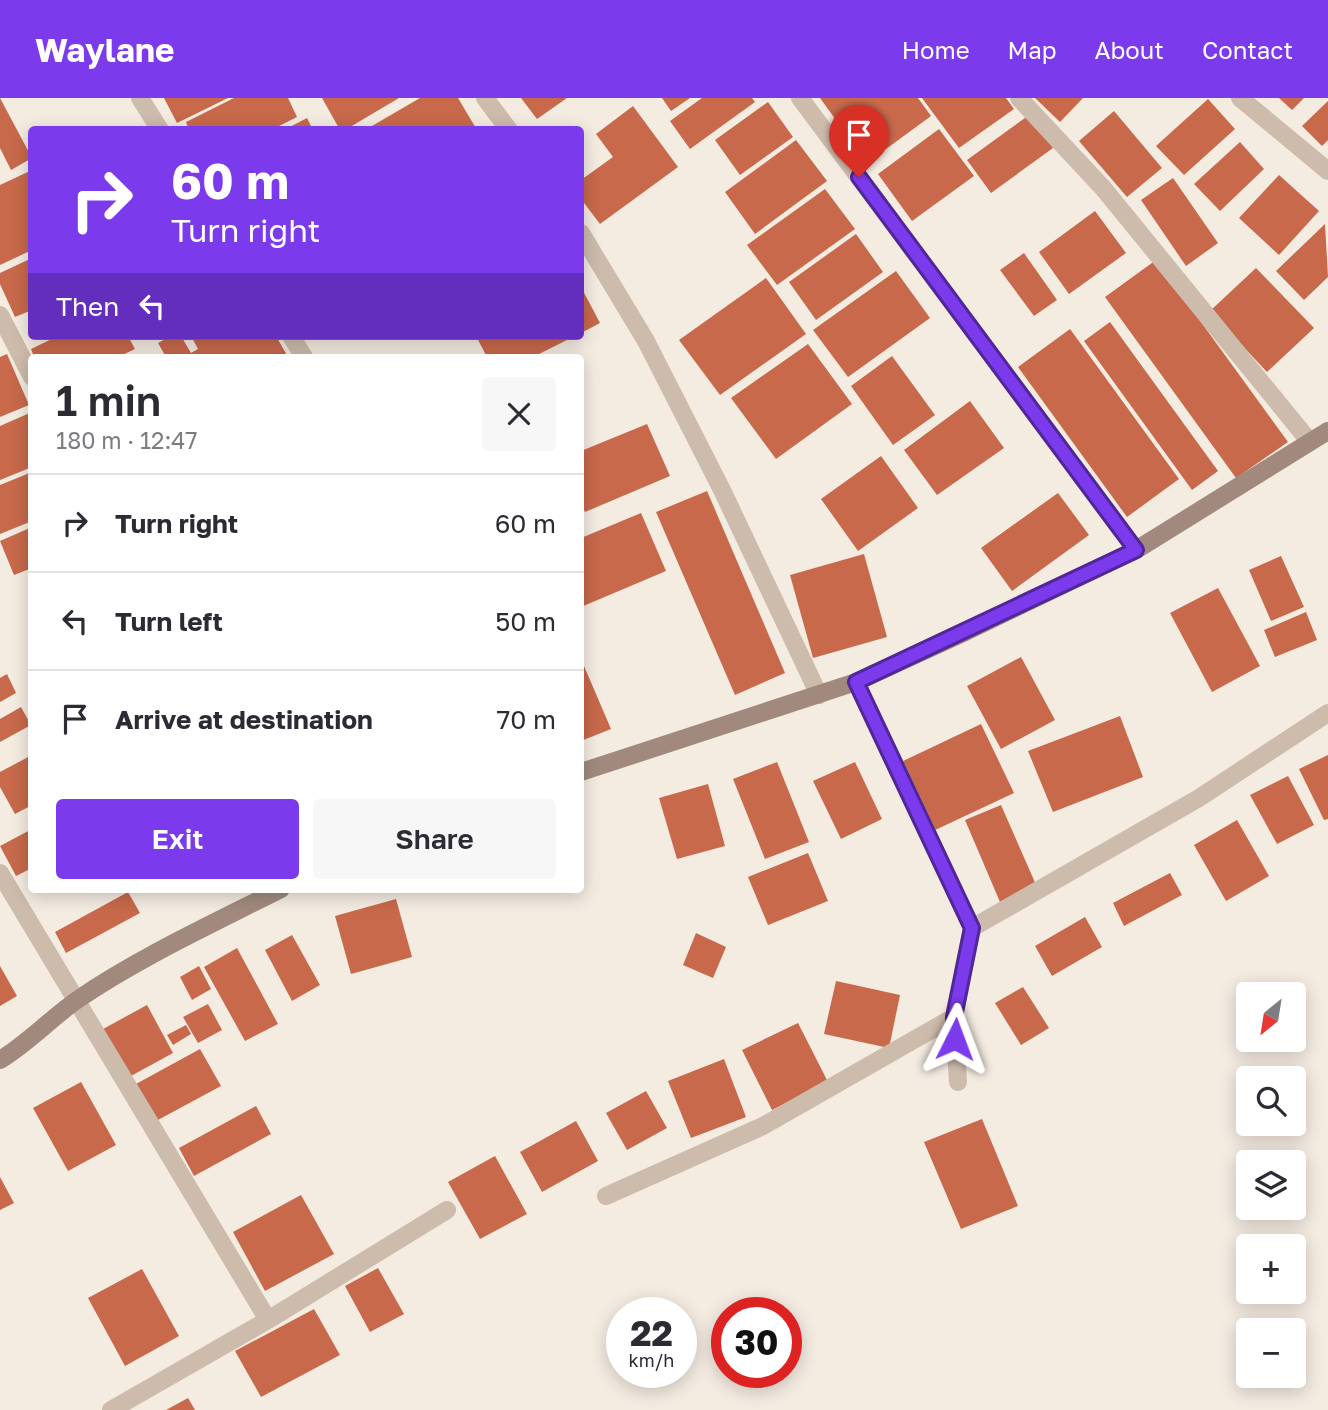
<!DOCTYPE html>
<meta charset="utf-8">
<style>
:root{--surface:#fff;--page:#f7f7f7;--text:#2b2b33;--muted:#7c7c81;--line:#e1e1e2;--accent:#7c3aed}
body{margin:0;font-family:"Golos Text",sans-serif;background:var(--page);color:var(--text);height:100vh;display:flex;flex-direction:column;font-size:26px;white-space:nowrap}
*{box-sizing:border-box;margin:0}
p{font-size:23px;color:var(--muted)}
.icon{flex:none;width:38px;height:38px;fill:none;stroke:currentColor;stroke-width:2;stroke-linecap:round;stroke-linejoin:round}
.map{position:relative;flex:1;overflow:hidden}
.sheet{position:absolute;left:28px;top:256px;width:556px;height:539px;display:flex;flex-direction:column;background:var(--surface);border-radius:7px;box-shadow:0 4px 18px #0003}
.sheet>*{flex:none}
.guide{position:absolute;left:28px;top:28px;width:556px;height:214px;border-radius:7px;box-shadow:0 4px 18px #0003;background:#7c3aed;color:#fff;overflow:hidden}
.needle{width:46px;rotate:210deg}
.tools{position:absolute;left:1236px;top:884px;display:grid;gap:14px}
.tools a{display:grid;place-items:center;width:70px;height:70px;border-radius:7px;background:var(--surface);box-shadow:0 4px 18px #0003;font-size:35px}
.speed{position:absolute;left:606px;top:1199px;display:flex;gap:14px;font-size:35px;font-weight:700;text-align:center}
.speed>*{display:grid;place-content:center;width:91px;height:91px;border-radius:50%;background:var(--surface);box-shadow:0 4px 18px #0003;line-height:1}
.speed small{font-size:18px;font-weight:400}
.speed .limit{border:10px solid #d22;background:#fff;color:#111}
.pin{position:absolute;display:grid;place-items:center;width:60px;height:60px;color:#fff;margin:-72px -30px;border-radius:50% 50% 50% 0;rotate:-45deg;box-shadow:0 0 7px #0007}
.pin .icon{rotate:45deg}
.me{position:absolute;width:77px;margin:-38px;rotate:3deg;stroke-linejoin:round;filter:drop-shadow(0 0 5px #0008)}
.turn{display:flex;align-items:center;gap:24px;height:147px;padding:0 28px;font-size:32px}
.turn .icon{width:91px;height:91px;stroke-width:2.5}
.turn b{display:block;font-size:49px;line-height:60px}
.then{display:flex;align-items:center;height:66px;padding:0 28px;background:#0003;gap:14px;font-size:26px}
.round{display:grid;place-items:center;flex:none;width:74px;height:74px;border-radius:7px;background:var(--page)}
.summary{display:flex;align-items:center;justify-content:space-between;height:119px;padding:0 28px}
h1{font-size:42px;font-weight:600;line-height:52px}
.button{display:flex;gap:14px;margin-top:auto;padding:14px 28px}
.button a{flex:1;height:80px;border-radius:7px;background:var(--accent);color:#fff;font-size:28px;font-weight:600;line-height:80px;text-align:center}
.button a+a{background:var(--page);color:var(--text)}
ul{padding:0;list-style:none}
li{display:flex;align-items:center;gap:21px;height:98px;padding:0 28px;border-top:2px solid var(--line)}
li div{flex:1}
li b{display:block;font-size:26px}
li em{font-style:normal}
header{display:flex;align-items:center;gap:42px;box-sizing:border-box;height:98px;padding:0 35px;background:var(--accent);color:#fff}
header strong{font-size:33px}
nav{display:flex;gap:38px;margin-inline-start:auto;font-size:24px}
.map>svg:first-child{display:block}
.building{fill:#c8694b}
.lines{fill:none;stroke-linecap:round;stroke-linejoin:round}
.street{stroke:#cdbbac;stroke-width:18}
.secondary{stroke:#a18a7d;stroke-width:18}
.route-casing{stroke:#51269a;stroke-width:18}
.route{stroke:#7c3aed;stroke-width:12}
</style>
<header>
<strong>Waylane</strong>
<nav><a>Home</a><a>Map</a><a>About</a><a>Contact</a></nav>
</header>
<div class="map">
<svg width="1328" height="1312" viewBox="0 0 1328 1312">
<rect width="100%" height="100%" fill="#f4ebe1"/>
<path class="building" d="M 0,0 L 32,60 L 11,72 L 0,50 Z
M 164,0 L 228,0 L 177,25 Z
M 234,0 L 288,0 L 297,19 L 271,32 L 189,32 L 186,24 Z
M 322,0 L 399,0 L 345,32 L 340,32 Z
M 420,0 L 458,0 L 477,32 L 365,32 Z
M 521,0 L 567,0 L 537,21 Z
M 662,0 L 690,0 L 671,13 Z
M 702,0 L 752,0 L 755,4 L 690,51 L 670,23 Z
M 820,0 L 918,0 L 931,18 L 867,65 Z
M 922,0 L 1006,0 L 1014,11 L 959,50 Z
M 1035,0 L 1083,0 L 1060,24 Z
M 1279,0 L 1304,0 L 1292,12 Z
M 1208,1 L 1235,31 L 1184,77 L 1156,48 Z
M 1328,3 L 1328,42 L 1322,48 L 1302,28 Z
M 768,4 L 793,39 L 740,77 L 715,42 Z
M 633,8 L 678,69 L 600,126 L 581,101 L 581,82 L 613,59 L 596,36 Z
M 1114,13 L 1162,70 L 1127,99 L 1079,43 Z
M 1029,17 L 1053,50 L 991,95 L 967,62 Z
M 307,20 L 313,32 L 284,32 Z
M 939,31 L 974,78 L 912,123 L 878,76 Z
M 796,42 L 827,83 L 755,136 L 725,94 Z
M 1240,44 L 1264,71 L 1220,113 L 1194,86 Z
M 32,72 L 32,152 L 0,167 L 0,87 Z
M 1279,77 L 1319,113 L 1279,157 L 1239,120 Z
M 1173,80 L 1218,145 L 1186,168 L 1141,102 Z
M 825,91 L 855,131 L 777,187 L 747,147 Z
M 1095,113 L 1126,155 L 1069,196 L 1039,154 Z
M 1325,126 L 1328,179 L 1304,202 L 1276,173 Z
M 856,136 L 883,174 L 816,222 L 789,184 Z
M 1024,155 L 1057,202 L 1034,218 L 1000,172 Z
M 32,160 L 32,212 L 15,219 L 0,186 L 0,175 Z
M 1156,162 L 1288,344 L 1236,380 L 1105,199 Z
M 1256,170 L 1314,230 L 1267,274 L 1210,213 Z
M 896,173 L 930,220 L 848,279 L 813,232 Z
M 766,180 L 806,236 L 720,297 L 679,242 Z
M 581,189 L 600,225 L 581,235 Z
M 1110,224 L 1218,373 L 1192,392 L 1084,243 Z
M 1070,231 L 1179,381 L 1127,419 L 1018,269 Z
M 58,238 L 128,238 L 135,251 L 118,259 L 34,259 L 31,251 Z
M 171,238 L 181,238 L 191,255 L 198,251 L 191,238 L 276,238 L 288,259 L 166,259 L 158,245 Z
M 476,238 L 575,238 L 533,259 L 487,259 Z
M 808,246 L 852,306 L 776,361 L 731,300 Z
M 7,256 L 29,307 L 0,319 L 0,259 Z
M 892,258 L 935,317 L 893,347 L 851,288 Z
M 970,303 L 1004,350 L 937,397 L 904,352 Z
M 32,314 L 32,369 L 0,382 L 0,328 Z
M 647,326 L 670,378 L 585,414 L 581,406 L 581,353 Z
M 881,358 L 918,410 L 858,453 L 821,401 Z
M 32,374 L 32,423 L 0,436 L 0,387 Z
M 707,393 L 785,575 L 735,597 L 656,414 Z
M 1058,395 L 1089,437 L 1012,493 L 981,450 Z
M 641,415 L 666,473 L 581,509 L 581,440 Z
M 32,429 L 32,470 L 14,477 L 0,443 Z
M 864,456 L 887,539 L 813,560 L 790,477 Z
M 1281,458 L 1304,509 L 1271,523 L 1249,472 Z
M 1218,490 L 1260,568 L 1212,594 L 1170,515 Z
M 1306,514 L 1317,542 L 1275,559 L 1264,532 Z
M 1021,559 L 1055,622 L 1001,651 L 967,588 Z
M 581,561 L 611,631 L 581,643 Z
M 7,576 L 16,595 L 0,604 L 0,580 Z
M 21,609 L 31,627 L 0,644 L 0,621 Z
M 1120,618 L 1143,679 L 1053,714 L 1028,653 Z
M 981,626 L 1014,695 L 933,733 L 901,664 Z
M 32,657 L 32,707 L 15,716 L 0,689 L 0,674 Z
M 1328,657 L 1328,721 L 1324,722 L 1299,671 Z
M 777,664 L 809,744 L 765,761 L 733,681 Z
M 855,664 L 882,721 L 841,741 L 813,683 Z
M 1288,678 L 1314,727 L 1277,746 L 1250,697 Z
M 708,686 L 725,748 L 677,761 L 659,700 Z
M 1001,707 L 1037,789 L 1000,804 L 965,722 Z
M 1237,722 L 1269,778 L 1226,803 L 1194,747 Z
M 32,731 L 32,770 L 16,778 L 0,748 Z
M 808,755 L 828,803 L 768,827 L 748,779 Z
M 1170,775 L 1182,797 L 1124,828 L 1113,805 Z
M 128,794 L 140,815 L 66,855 L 55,834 Z
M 396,801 L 412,859 L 351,876 L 335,818 Z
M 1085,819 L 1102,849 L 1052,878 L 1035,848 Z
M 696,835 L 726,849 L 713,880 L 683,867 Z
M 292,837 L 320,887 L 292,903 L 265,852 Z
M 237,850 L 278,926 L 245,943 L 204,869 Z
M 0,868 L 17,898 L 0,908 Z
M 199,868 L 211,891 L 192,902 L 180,879 Z
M 836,883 L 900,897 L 889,950 L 824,936 Z
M 1023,889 L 1049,930 L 1021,947 L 995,905 Z
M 208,906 L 222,932 L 198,945 L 183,919 Z
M 147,907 L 173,955 L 129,979 L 103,931 Z
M 798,925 L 828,984 L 772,1012 L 742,952 Z
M 186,927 L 191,936 L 173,947 L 167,937 Z
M 200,951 L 221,988 L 156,1023 L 136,986 Z
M 724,961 L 746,1019 L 691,1040 L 668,983 Z
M 81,984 L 116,1047 L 68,1073 L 33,1010 Z
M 646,993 L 667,1030 L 627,1052 L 606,1015 Z
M 256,1008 L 271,1036 L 194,1078 L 179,1050 Z
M 982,1021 L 1018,1108 L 961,1131 L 924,1044 Z
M 576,1023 L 598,1063 L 542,1094 L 520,1054 Z
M 495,1058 L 527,1116 L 480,1141 L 448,1084 Z
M 0,1079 L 14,1105 L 0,1112 Z
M 301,1097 L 334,1156 L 265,1193 L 233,1134 Z
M 378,1170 L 404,1216 L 370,1234 L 345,1188 Z
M 142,1171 L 179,1238 L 125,1268 L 88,1200 Z
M 314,1211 L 340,1257 L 261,1299 L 235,1253 Z
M 188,1300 L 195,1312 L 166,1312 Z"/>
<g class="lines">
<path class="street" d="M 140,0 L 160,32
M 485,0 L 509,32
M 800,0 L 1136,452
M 1019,0 L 1103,90 L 1310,344
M 1240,0 L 1328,73
M 581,135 L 646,243 L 722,392 L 819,597
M 0,217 L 32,279
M 291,238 L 304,259
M 856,584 L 972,830 L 954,919 L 958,984
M 0,775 L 268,1222
M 972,830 L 1199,700 L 1328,615
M 606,1098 L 763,1028 L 954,919
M 111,1312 L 268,1222 L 447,1112"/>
<path class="secondary" d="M 581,674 L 856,584 L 963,535 L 1136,452 L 1328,333
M 0,962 C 28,945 50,921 77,902 C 138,860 214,825 281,791"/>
</g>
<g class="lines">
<g class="route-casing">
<path id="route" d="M 859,79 L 1136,452 L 856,584 L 972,830 L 954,919 L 955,941"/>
</g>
<use href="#route" class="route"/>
</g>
</svg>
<div class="tools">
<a><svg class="needle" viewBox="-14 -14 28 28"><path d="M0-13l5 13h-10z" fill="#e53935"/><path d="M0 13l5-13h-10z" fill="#7c7c81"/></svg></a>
<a><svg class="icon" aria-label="search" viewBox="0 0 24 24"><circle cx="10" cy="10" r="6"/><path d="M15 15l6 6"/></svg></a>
<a><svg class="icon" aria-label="layers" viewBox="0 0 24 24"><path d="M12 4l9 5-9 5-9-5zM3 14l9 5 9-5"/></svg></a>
<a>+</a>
<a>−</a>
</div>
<div class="speed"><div>22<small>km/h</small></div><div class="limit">30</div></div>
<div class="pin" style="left:859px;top:79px;background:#d93025"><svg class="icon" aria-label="arrive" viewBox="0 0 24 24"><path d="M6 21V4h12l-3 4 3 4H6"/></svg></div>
<svg class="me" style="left:955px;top:941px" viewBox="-20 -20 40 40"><path d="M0-17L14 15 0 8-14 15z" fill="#7c3aed" stroke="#fff" stroke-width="4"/></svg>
<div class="guide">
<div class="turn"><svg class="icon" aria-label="right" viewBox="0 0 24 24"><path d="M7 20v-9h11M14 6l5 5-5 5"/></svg><div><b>60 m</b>Turn right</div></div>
<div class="then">Then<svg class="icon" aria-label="left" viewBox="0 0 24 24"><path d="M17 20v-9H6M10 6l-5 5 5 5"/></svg></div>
</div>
<section class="sheet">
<div class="summary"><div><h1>1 min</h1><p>180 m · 12:47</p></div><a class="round"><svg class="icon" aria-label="close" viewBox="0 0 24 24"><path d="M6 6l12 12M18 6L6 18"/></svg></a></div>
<ul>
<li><svg class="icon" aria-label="right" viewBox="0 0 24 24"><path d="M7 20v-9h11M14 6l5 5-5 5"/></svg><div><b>Turn right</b></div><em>60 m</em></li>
<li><svg class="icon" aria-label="left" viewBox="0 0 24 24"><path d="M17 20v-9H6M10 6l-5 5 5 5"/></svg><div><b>Turn left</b></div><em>50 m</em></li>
<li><svg class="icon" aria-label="arrive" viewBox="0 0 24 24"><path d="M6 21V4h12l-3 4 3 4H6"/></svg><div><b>Arrive at destination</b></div><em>70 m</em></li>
</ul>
<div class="button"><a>Exit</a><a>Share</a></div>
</section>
</div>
